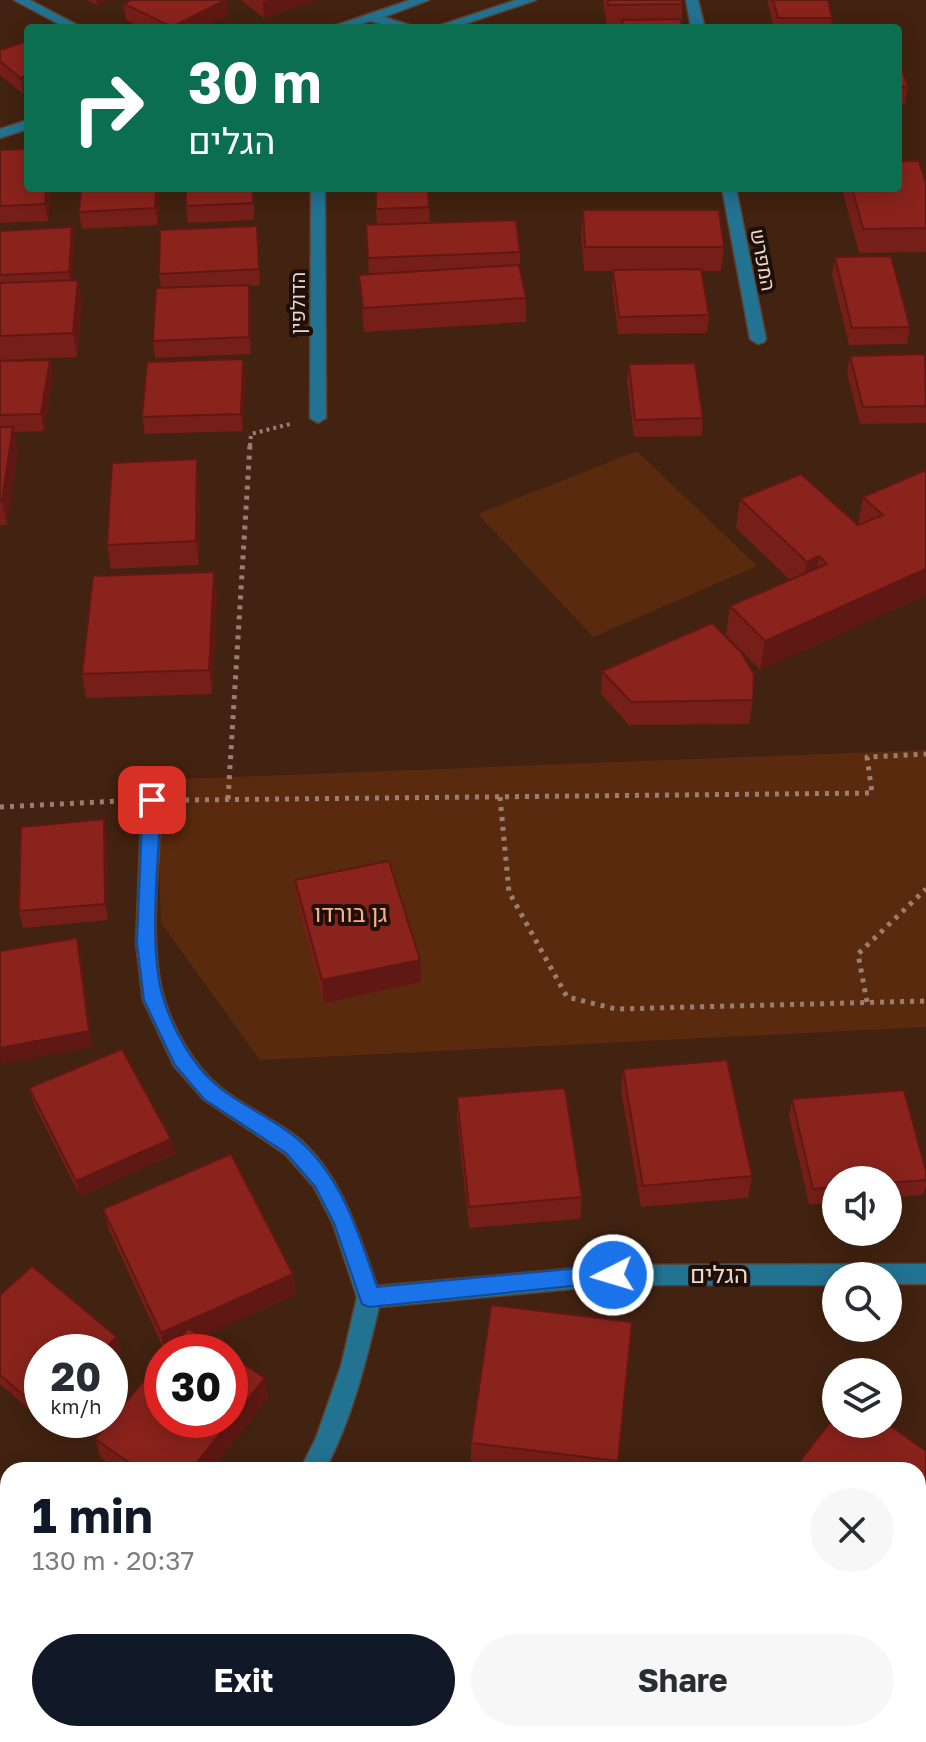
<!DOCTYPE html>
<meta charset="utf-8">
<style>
:root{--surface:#fff;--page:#f7f7f7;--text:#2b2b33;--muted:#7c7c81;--accent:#111827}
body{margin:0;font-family:"Golos Text",Heebo,sans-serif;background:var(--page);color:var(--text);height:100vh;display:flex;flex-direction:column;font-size:30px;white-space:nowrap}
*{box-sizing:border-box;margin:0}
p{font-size:26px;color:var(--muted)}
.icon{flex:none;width:44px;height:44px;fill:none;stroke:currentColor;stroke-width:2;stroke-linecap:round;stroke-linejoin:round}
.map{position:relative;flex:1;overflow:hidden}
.panel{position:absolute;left:0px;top:1462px;width:926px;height:280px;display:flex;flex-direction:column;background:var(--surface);border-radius:24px 24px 0 0;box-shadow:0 4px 20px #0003}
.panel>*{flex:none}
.hud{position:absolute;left:24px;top:24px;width:878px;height:168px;border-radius:8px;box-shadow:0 4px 20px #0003;background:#0b6e4f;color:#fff;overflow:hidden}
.buttons{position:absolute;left:822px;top:1166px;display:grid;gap:16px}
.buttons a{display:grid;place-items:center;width:80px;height:80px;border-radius:50%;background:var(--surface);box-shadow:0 4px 20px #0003;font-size:40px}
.speed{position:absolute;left:24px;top:1334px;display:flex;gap:16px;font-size:40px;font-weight:700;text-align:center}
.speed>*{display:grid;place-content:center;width:104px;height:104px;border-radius:50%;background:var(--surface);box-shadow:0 4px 20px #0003;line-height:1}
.speed small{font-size:20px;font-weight:400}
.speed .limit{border:12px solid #d22;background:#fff;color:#111}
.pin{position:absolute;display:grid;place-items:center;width:68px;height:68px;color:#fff;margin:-34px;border-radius:16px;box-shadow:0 4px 12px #0006}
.me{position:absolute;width:88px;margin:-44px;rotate:265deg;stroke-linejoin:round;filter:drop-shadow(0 0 6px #0008)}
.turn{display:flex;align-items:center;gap:28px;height:168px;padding:0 32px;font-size:36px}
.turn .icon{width:104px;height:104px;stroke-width:2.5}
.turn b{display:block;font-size:56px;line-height:68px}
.round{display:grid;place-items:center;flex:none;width:84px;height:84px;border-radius:42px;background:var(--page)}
.head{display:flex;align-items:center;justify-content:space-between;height:136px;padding:0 32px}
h1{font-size:48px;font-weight:700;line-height:60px;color:var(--accent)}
.cta{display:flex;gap:16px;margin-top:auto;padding:16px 32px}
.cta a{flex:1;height:92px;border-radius:48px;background:var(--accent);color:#fff;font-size:32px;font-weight:700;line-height:92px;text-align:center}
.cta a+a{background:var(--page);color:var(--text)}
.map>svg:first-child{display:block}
.green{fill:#5a2a0e}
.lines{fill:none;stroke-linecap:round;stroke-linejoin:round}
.minor-casing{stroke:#5e3f2e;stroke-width:3}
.path-far1{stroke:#9a7f71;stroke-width:4;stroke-dasharray:3 4;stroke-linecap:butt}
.path{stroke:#9a7f71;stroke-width:5;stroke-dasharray:4 6;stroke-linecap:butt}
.minor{fill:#227392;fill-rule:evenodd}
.wall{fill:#761e18}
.shaded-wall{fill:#601814}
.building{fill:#89231c;stroke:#601814;stroke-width:2}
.route{fill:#1a73e8;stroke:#114b97;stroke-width:2}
.labels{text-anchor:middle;stroke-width:8;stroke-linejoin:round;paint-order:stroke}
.far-street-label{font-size:20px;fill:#eed8cd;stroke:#1e1008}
.park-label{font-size:24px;fill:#f9b089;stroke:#1e1008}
.street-label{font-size:24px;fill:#eed8cd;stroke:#1e1008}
</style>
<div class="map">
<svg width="926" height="1742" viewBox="0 0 926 1742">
<rect width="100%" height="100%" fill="#422210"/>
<path class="green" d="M 637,451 L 757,566 L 593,637 L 478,514 Z
M 926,750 L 926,1027 L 260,1060 L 161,923 L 156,780 Z"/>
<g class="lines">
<g class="minor-casing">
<path id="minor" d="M 14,0 L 30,0 L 83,28 L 66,28 Z
M 410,0 L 429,0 L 384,17 L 419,28 L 396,28 L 370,21 L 348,28 L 328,28 Z
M 516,0 L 536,0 L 453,28 L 432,28 Z
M 686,0 L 698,0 L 705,28 L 691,28 Z
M 28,120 L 28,129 L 0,138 L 0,129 Z
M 311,188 L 325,188 L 326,418 L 318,423 L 310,418 Z
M 722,188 L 736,188 L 766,339 L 764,342 L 758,344 L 750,339 Z
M 152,793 L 159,795 L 162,800 C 160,858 147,946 165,1001 C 175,1032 195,1067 220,1087 C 245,1108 278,1120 302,1141 C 343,1179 359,1234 377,1286 L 613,1265 L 926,1264 L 926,1284 L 888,1284 L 888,1276 L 836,1276 L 836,1285 L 613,1285 L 379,1307 C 366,1362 352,1419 325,1470 L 300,1470 L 316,1438 L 341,1366 L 357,1297 L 333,1224 L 314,1187 L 285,1154 L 203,1099 L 174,1066 L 143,1000 L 136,943 L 142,800 L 145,795 Z
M 0,1502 L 8,1505 L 8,1534 L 0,1531 Z
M 120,1734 L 151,1734 L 147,1742 L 116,1742 Z
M 224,1734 L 256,1734 L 260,1742 L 228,1742 Z"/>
</g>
<path class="path-far1" d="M 250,446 L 251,434 L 290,424"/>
<path class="path" d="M 500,797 L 509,892 L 567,997 L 616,1009 L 926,1001
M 228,799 L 250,444
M 185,800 L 872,793 L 867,757 L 926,754
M 0,807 L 119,801
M 867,1002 L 858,954 L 926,889"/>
<use href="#minor" class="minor"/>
</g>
<path class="wall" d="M 87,0 L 107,0 L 97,5 Z
M 241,0 L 318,0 L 264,18 Z
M 603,0 L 682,0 L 682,28 L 607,28 Z
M 767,0 L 828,0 L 832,18 L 831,28 L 774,28 Z
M 124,4 L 228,15 L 203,28 L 143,28 L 126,20 Z
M 28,41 L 28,92 L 23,94 L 0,75 L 0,50 Z
M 898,56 L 908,87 L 905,104 L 898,104 Z
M 0,150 L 51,188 L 48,221 L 0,223 Z
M 926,184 L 926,252 L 859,253 L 842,188 L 898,188 Z
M 81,188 L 159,188 L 158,225 L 82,229 L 79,212 Z
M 254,188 L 254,220 L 188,223 L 186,206 Z
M 429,207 L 430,223 L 520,252 L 520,267 L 526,298 L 526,322 L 364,332 L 359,275 L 369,274 L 366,225 L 377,225 L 376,209 Z
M 583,210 L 724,247 L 721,271 L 701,271 L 709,315 L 707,333 L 618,334 L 612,287 L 613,271 L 584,271 L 581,234 Z
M 257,226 L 260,286 L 249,286 L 251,302 L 251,354 L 155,358 L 153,341 L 161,288 L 159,274 Z
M 72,227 L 74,244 L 72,280 L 78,280 L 82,304 L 77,357 L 0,360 L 0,231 Z
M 835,257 L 910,327 L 907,344 L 849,345 L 832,274 Z
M 850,356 L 926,357 L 926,423 L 860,424 L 847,373 Z
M 243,359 L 245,376 L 243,431 L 145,434 L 142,417 Z
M 0,361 L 53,378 L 44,431 L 14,432 L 18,451 L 7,525 L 0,525 Z
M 629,364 L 703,418 L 702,436 L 634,437 L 627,382 Z
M 926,470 L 926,595 L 760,670 L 726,635 L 730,606 L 790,580 L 736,528 L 740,499 L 858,525 L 863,497 Z
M 200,483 L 199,565 L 111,569 L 107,545 Z
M 217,596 L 212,694 L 86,698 L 82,674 Z
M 602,671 L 753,700 L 749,724 L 629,725 L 601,694 Z
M 107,836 L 108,920 L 23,928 L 19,911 Z
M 295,880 L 420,960 L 421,982 L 324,1003 L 297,903 Z
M 623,1069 L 752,1176 L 748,1198 L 641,1207 L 621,1091 Z
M 29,1088 L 171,1139 L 175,1154 L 80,1196 L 34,1104 Z
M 457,1097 L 582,1197 L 580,1219 L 469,1228 L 457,1120 Z
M 792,1099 L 926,1171 L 926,1187 L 923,1195 L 888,1198 L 888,1180 L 836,1180 L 836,1202 L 809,1205 L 789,1115 Z
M 103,1209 L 293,1274 L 296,1294 L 202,1337 L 225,1352 L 165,1352 L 109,1230 Z
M 0,1295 L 117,1337 L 121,1351 L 110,1362 L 110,1352 L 42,1352 L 42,1420 L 51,1420 L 46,1424 L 0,1384 Z
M 632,1322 L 617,1470 L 535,1470 L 471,1462 L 471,1443 Z
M 265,1378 L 268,1398 L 211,1470 L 118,1470 L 101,1458 L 95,1439 Z
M 926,1451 L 926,1701 L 918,1695 L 918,1470 Z"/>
<path class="shaded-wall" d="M 96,0 L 107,0 L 97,5 Z
M 225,0 L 227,0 L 228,15 L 203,28 L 172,28 L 172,27 Z
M 269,0 L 318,0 L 264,18 L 263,2 Z
M 28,75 L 28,92 L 23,94 L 20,78 Z
M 46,188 L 51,188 L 48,221 L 45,204 Z
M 156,188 L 159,188 L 158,225 L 155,208 Z
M 72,227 L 74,244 L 72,289 L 69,272 Z
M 78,280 L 82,304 L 77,357 L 73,333 Z
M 249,285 L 251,302 L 251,354 L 249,337 Z
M 243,359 L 245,376 L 243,431 L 241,414 Z
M 50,360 L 53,378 L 44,431 L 41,414 Z
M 13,427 L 18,451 L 7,525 L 2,501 Z
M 197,459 L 200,483 L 199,565 L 196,541 Z
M 819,556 L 814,586 L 802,591 L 807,562 Z
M 926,569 L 926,595 L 760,670 L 765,641 Z
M 214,572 L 217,596 L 212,694 L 209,670 Z
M 104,819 L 107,836 L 108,920 L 105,904 Z
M 77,938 L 81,954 L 93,1047 L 2,1064 L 0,1057 L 0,1048 Z
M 420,960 L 421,982 L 324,1003 L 322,980 Z
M 171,1139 L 175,1154 L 80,1196 L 76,1181 Z
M 293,1274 L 296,1294 L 170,1352 L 165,1352 L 161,1333 Z
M 117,1337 L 121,1351 L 110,1362 L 110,1352 L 101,1352 Z
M 265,1378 L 268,1398 L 211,1470 L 191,1470 Z
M 61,1734 L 84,1734 L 76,1742 L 54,1742 Z
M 634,1734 L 643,1734 L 637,1742 L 628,1742 Z"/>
<path class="building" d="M 131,0 L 225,0 L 172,27 L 124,4 Z
M 608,0 L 682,0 L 682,4 L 608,5 Z
M 773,0 L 828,0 L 832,18 L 778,18 Z
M 680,19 L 682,28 L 623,28 L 622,20 Z
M 578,25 L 578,28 L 461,28 L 461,26 Z
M 28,41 L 28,75 L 20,78 L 0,61 L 0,50 Z
M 898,56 L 908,87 L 898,87 Z
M 28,149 L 28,188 L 46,188 L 45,204 L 0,206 L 0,150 Z
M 898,161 L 919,161 L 926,184 L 926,228 L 863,229 L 852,188 L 898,188 Z
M 81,188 L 156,188 L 155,208 L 79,212 Z
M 186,188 L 253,188 L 253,203 L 186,206 Z
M 376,188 L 428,188 L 429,207 L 376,209 Z
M 583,210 L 719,210 L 724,247 L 585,247 Z
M 516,220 L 520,252 L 368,258 L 366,225 Z
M 257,226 L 259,269 L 159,274 L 160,230 Z
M 72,227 L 69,272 L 0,275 L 0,231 Z
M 891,256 L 910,327 L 852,328 L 835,257 Z
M 519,265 L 526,298 L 363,308 L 359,275 Z
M 701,269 L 709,315 L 619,317 L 613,270 Z
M 78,280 L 73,333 L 0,336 L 0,283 Z
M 249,285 L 249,337 L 153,341 L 156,288 Z
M 925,354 L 926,406 L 863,407 L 850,356 Z
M 243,359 L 241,414 L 142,417 L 147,362 Z
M 50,360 L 41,414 L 0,415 L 0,361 Z
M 695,363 L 703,418 L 635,420 L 629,364 Z
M 0,427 L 13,427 L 2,501 L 0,501 Z
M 197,459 L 196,541 L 107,545 L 112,463 Z
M 926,470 L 926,569 L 765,641 L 730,606 L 827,564 L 819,556 L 807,562 L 740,499 L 801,474 L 858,525 L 883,515 L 863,497 Z
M 214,572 L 209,670 L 82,674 L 93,576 Z
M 712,623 L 741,652 L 754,674 L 753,700 L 631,702 L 602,671 Z
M 104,819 L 105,904 L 19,911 L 21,827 Z
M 389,861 L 420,960 L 322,980 L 295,880 Z
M 77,938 L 89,1031 L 0,1048 L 0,951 Z
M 122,1049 L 171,1139 L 76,1181 L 29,1088 Z
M 727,1060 L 752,1176 L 643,1186 L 623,1069 Z
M 565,1088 L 582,1197 L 469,1207 L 457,1097 Z
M 904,1090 L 926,1171 L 926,1180 L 888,1183 L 888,1180 L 836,1180 L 836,1187 L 813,1189 L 792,1099 Z
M 231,1154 L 293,1274 L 161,1333 L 103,1209 Z
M 32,1266 L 117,1337 L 101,1352 L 42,1352 L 41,1410 L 0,1375 L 0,1295 Z
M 491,1305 L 632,1322 L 618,1461 L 471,1443 Z
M 188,1328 L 225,1352 L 168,1352 Z
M 230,1355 L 265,1378 L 191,1470 L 140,1470 L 95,1439 L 162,1359 L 162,1420 L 230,1420 Z
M 836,1415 L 836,1424 L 888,1424 L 926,1451 L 926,1674 L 918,1668 L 918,1470 L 793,1470 Z
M 0,1626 L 8,1635 L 8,1734 L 61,1734 L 54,1742 L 0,1742 Z
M 918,1732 L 926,1738 L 926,1742 L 832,1742 L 837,1734 L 918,1734 Z
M 455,1734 L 634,1734 L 628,1742 L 448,1742 Z"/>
<path class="route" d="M 152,793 L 161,800 C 159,854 147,952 164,1001 C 174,1032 194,1068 220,1088 C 245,1108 277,1120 301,1142 C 343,1180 359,1235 377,1287 L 613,1265 L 620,1268 L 624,1275 L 620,1281 L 369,1307 L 362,1304 L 334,1223 L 315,1186 L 286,1153 L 204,1099 L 175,1065 L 144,1000 L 137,943 L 143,800 Z"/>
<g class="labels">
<g class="far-street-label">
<text transform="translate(763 260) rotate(79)" y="7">המפרש</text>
<text transform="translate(298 303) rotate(-90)" y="7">הדולפין</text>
</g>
<g class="park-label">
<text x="351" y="922">גן בורדו</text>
</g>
<g class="street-label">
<text x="719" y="1283">הגלים</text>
</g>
</g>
</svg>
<div class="buttons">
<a><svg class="icon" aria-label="sound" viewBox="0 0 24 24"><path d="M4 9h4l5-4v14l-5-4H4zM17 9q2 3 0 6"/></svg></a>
<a><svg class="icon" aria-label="search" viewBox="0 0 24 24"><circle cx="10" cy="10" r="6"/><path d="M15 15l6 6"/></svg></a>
<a><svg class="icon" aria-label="layers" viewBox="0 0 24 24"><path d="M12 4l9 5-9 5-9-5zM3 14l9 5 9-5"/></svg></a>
</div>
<div class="speed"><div>20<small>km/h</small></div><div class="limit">30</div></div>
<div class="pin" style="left:152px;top:800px;background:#d93025"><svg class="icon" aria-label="arrive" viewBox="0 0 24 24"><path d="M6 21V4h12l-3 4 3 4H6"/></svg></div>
<svg class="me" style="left:613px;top:1275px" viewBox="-20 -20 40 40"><circle r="17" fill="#1a73e8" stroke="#fff" stroke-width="3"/><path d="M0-11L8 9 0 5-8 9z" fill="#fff"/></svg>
<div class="hud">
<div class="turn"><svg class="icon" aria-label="right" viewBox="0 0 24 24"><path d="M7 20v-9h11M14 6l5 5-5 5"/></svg><div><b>30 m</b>הגלים</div></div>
</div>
<section class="panel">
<div class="head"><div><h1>1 min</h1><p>130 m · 20:37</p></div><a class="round"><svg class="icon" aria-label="close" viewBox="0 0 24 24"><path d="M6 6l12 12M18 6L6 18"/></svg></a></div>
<div class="cta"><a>Exit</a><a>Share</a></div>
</section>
</div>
